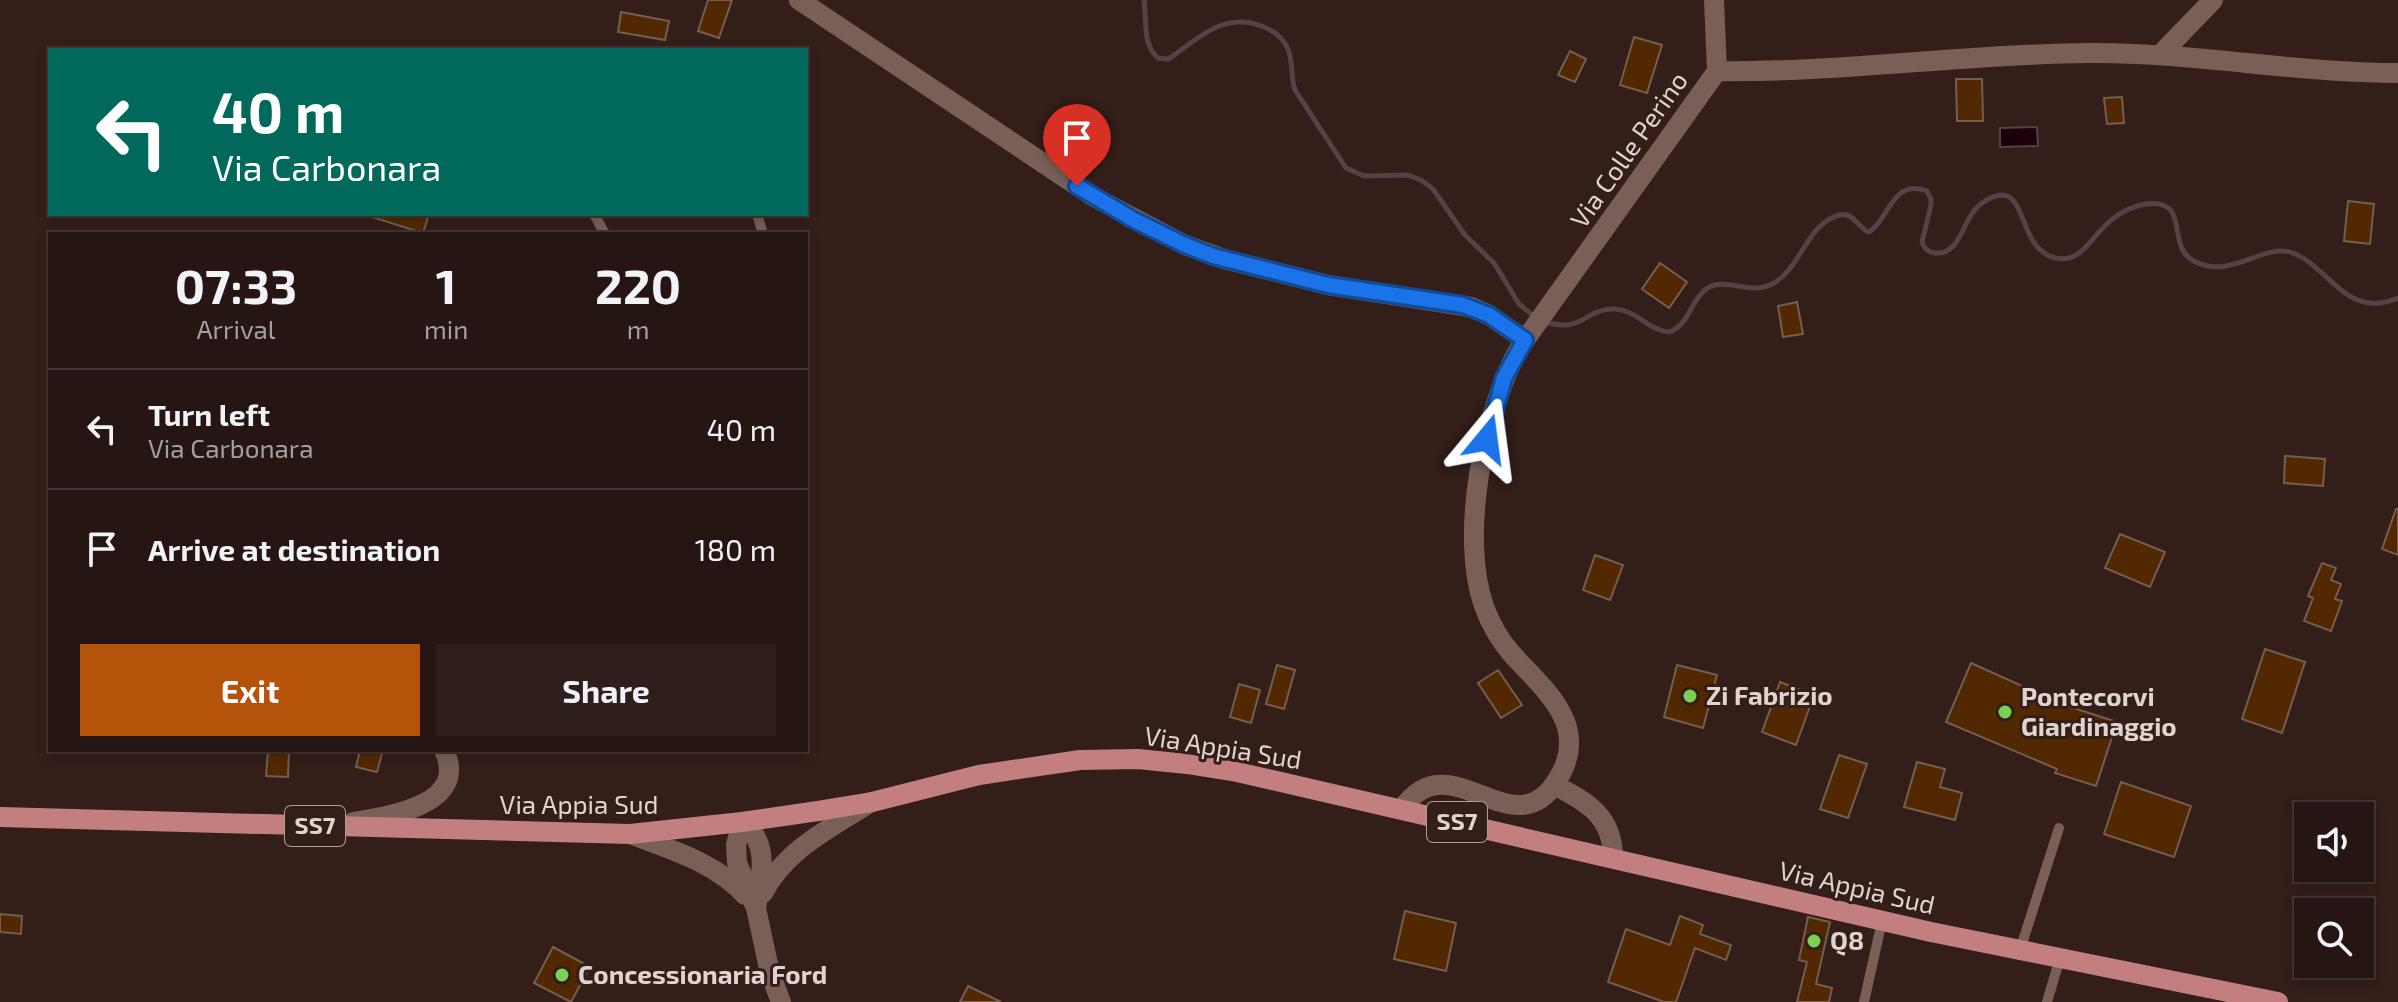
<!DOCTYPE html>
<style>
:root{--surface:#261613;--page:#2e1f1c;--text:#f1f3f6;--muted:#a49fa0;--line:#423533;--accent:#b45309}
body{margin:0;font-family:"Exo 2",sans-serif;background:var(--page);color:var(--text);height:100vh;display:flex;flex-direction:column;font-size:30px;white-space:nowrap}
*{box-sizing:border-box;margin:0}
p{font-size:26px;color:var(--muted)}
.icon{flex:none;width:44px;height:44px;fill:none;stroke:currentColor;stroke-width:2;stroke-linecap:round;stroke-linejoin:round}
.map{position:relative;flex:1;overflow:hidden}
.drawer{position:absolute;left:48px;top:232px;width:760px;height:520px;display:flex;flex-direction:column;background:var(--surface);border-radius:0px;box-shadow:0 4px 12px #0003,0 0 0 2px var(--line)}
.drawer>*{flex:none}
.guide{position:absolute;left:48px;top:48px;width:760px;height:168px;border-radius:0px;box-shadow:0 4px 12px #0003,0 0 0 2px var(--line);background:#00695c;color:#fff;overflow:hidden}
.tools{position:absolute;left:2294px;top:802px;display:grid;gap:16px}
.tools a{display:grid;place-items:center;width:80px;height:80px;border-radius:0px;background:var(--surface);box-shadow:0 4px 12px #0003,0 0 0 2px var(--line);font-size:40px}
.pin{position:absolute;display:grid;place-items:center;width:68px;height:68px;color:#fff;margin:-82px -34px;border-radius:50% 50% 50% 0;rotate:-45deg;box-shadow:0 0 8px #0007}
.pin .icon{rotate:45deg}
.me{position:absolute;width:88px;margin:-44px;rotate:16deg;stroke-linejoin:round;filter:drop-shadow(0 0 6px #0008)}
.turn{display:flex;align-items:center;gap:28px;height:168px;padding:0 32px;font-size:36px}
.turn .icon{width:104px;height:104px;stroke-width:2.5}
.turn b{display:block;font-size:56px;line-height:68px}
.eta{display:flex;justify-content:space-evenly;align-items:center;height:136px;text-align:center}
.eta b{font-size:48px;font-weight:700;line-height:56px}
.action{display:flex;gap:16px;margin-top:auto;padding:16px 32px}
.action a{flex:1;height:92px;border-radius:0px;background:var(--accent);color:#fff;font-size:32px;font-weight:700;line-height:92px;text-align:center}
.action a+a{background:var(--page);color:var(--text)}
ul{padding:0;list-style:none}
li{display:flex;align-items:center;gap:24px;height:120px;padding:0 32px;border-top:2px solid var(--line)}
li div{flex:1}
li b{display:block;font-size:30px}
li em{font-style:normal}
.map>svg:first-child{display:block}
.water{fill:#1c010c;stroke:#574046;stroke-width:2}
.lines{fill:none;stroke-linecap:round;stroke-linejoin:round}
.stream{stroke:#574046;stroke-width:5}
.building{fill:#522802;stroke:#735e50;stroke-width:2}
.service{stroke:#795f58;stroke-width:10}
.minor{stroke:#795f58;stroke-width:20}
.primary{stroke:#c37f80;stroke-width:20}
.route-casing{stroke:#114b97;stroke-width:20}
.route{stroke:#1a73e8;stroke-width:14}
.poi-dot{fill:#7bd156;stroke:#331e19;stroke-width:3}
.labels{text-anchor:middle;stroke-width:6;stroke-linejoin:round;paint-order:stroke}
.shield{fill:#331e19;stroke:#ad9d98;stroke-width:2}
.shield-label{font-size:24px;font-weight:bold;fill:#e1d3cf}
.street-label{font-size:26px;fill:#e1d3cf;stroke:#331e19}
.poi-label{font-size:26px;font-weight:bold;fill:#e1d3cf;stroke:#331e19;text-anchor:start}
</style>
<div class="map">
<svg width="2398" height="1002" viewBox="0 0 2398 1002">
<rect width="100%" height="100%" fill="#331e19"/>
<path class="water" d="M 2037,127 L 2038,146 L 2000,147 L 2000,128 Z"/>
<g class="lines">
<path class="stream" d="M 1144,0 C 1147,19 1142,45 1158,58 L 1168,59 L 1173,56 C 1200,36 1227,11 1264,27 C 1274,31 1282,37 1287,47 C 1294,61 1290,76 1295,90 L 1346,168 L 1364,176 L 1408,175 L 1421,180 L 1433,189 L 1465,235 L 1494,263 L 1519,304 L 1536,318
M 1545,322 C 1584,333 1583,310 1612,309 C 1635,308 1648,331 1670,332 C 1691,322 1689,303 1705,290 C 1723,275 1747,295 1770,285 C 1801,271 1805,225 1839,215 C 1853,211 1858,228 1869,232 C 1889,220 1892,178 1927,191 L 1931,199 L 1931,205 L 1922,242 C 1924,248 1927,252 1935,253 C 1959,255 1962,225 1974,211 C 1978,205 1986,200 1993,197 C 2029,183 2016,250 2056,258 C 2080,263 2089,241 2104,227 C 2115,215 2129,207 2146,204 C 2192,198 2165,247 2194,261 C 2232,281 2263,242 2293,253 C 2331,268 2346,320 2398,298"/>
</g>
<path class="building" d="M 708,0 L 732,0 L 719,38 L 698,31 Z
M 621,12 L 669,21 L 665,40 L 618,32 Z
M 1634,37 L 1662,45 L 1647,93 L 1620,85 Z
M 1570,51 L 1586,59 L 1575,82 L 1558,75 Z
M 1956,79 L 1982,79 L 1983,121 L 1957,121 Z
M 2122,97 L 2124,123 L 2107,124 L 2104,98 Z
M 2348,201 L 2374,204 L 2370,244 L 2344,241 Z
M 372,214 L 429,214 L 423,233 L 372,217 Z
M 1660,263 L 1687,282 L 1669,308 L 1642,289 Z
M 1797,302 L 1803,334 L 1783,337 L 1778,306 Z
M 2285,456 L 2325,459 L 2323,486 L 2284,483 Z
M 2396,509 L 2398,509 L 2398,555 L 2382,549 Z
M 2120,534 L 2165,552 L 2150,587 L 2105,568 Z
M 1595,555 L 1623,565 L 1610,600 L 1583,590 Z
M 2322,563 L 2336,568 L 2331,580 L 2341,584 L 2335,599 L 2342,601 L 2331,631 L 2304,621 L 2313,598 L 2308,596 Z
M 2265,649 L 2305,662 L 2282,733 L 2242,719 Z
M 1971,663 L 2064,705 L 2117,722 L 2096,786 L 2055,773 L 2057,769 L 1946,722 Z
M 1277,665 L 1295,670 L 1284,709 L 1266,704 Z
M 1677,665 L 1717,675 L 1703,728 L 1664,717 Z
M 1498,670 L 1522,705 L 1501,718 L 1478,683 Z
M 1780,682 L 1814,695 L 1796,745 L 1762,732 Z
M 1239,684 L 1260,690 L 1251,723 L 1230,717 Z
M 268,750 L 289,750 L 288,777 L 266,776 Z
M 360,750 L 383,750 L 377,772 L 356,767 Z
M 1839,755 L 1867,764 L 1848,818 L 1820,809 Z
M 1917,762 L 1945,769 L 1940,787 L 1962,793 L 1955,820 L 1904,807 Z
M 2121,782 L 2191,806 L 2174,857 L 2104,834 Z
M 1405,911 L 1456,923 L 1446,971 L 1394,959 Z
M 0,914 L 22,916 L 21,934 L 0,932 Z
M 1680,916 L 1703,925 L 1700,934 L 1731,945 L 1726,960 L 1695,948 L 1676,1002 L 1664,1002 L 1608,982 L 1626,929 L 1670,945 Z
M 1808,917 L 1830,922 L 1816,984 L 1832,988 L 1829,1002 L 1797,1002 L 1807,962 L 1799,960 Z
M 553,947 L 590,967 L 571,1002 L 534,983 Z
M 968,986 L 1001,1002 L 960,1002 Z"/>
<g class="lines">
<path class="service" d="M 594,214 L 605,234
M 757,214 L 763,234
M 2020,950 L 2059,828
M 1864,1002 L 1882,921
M 2047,1002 L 2060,958"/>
<path class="minor" d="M 799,0 L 1094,197 L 1185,245 L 1224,259 L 1328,285 L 1471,307 L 1489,315 L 1525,340
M 1714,0 L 1717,71
M 2160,55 L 2213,0
M 1554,785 C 1588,802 1613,817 1613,858
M 1402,809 C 1450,739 1512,850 1556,782 C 1593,726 1544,690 1511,653 C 1499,639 1490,623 1484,606 C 1459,536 1484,410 1520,347 L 1717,71 C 1840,73 1964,54 2088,53 C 2192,52 2294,73 2398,73
M 353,822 C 389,816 470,805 444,750
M 630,834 C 671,850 715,862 745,895
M 763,893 C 786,849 831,828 871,802
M 756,908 C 761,877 771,843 742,822 L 736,845 L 737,863 L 756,908 L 770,973 L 781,1002"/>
<path class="primary" d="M 0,817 L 630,834 L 742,822 L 818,811 L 872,802 L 979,775 L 1080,760 L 1138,759 L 1187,764 L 1237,772 L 1931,932 L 2278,1002"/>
</g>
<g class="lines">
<g class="route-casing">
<path id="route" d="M 1077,186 L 1134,220 L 1185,245 L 1213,256 L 1328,285 L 1463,305 L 1489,315 L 1525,340 L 1504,378 L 1487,439"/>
</g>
<use href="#route" class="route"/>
</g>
<g class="poi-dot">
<circle cx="1690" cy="696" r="8"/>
<circle cx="2005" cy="712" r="8"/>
<circle cx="1814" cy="941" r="8"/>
<circle cx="562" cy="975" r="8"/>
</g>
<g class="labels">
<g class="shield">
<rect x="1427" y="802" width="60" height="40" rx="6"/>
<rect x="285" y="806" width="60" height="40" rx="6"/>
</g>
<g class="shield-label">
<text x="1457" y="830">SS7</text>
<text x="315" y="834">SS7</text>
</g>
<g class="street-label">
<text transform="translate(1629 150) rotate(-55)" y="9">Via Colle Perino</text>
<text transform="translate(1223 748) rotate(9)" y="9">Via Appia Sud</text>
<text x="579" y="814">Via Appia Sud</text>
<text transform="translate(1857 888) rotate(13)" y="9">Via Appia Sud</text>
</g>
<g class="poi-label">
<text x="1706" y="705">Zi Fabrizio</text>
<text x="2021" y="706">Pontecorvi<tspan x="2021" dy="30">Giardinaggio</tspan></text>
<text x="1830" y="950">Q8</text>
<text x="578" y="984">Concessionaria Ford</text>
</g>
</g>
</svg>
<div class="tools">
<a><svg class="icon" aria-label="sound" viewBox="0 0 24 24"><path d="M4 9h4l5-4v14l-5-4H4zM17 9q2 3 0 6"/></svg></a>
<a><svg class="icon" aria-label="search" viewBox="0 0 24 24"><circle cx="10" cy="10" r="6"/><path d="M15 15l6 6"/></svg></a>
</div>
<div class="pin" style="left:1077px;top:186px;background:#d93025"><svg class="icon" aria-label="arrive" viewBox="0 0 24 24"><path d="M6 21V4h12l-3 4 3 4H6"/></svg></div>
<svg class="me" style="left:1487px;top:439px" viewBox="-20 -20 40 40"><path d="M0-17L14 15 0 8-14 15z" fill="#1a73e8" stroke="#fff" stroke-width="4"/></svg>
<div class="guide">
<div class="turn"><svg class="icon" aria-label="left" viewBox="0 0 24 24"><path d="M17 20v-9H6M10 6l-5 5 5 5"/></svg><div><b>40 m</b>Via Carbonara</div></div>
</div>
<section class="drawer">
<div class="eta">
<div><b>07:33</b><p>Arrival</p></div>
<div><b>1</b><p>min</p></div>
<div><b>220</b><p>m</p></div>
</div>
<ul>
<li><svg class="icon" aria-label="left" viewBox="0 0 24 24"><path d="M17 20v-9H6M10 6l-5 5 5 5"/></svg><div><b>Turn left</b><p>Via Carbonara</p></div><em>40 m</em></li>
<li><svg class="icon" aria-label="arrive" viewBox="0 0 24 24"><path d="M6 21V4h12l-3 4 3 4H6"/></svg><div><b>Arrive at destination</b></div><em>180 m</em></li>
</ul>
<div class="action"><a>Exit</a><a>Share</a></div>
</section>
</div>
